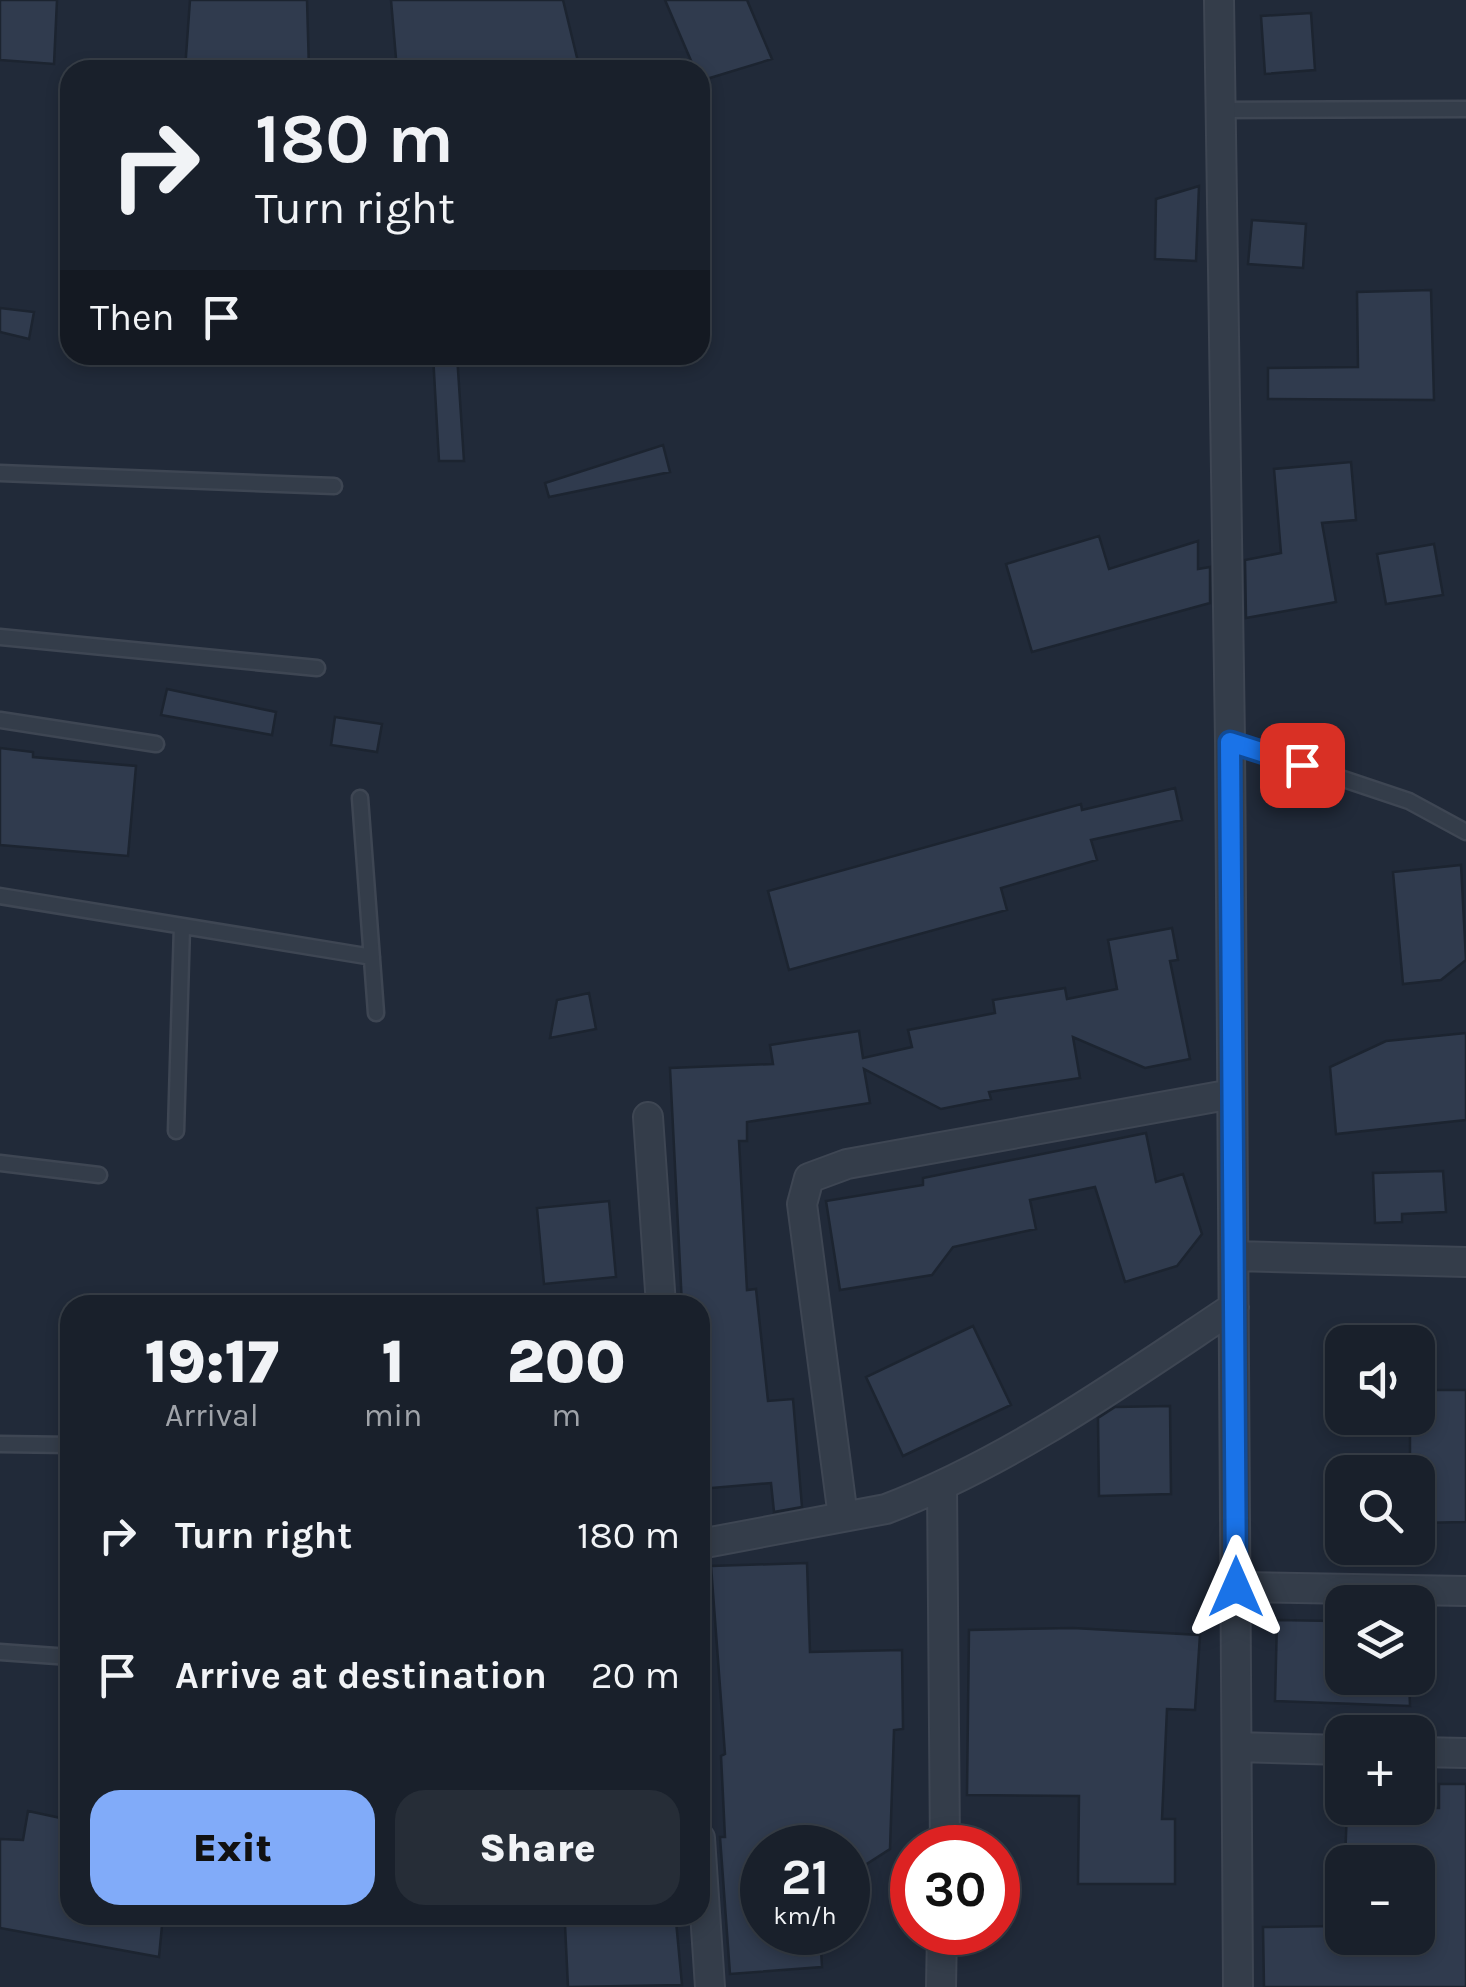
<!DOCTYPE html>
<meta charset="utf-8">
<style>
:root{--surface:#19202b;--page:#262d37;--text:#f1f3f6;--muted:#9fa3a9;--line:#373e47;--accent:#81abf9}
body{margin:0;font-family:Karla,sans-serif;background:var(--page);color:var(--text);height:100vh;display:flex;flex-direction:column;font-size:38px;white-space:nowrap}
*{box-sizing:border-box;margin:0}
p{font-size:32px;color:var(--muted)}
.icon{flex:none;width:55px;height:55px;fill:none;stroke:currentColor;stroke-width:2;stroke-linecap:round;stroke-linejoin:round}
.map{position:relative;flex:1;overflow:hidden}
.panel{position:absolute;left:60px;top:1295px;width:650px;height:630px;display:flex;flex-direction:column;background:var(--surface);border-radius:30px;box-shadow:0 5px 15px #0003,0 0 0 2px var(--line)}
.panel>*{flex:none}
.hud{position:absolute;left:60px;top:60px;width:650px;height:305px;border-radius:30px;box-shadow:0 5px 15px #0003,0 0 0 2px var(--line);background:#19202b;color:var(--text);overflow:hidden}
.fabs{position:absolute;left:1325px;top:1325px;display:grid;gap:20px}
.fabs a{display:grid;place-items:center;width:110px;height:110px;border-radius:20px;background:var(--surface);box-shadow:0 5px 15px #0003,0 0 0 2px var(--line);font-size:50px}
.speed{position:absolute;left:740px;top:1825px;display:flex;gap:20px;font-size:50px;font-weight:700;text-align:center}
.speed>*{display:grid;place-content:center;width:130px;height:130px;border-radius:50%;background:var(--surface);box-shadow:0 5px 15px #0003,0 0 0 2px var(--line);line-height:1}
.speed small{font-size:25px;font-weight:400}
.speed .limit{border:15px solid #d22;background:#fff;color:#111}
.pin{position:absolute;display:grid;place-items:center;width:85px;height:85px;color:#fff;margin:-42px;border-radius:20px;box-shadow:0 5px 15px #0006}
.me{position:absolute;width:110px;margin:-55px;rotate:0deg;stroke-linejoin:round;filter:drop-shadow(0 0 8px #0008)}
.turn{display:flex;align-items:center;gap:35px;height:210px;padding:0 30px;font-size:45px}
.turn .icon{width:130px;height:130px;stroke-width:2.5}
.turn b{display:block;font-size:70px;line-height:85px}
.then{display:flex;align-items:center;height:95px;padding:0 30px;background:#0003;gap:20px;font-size:38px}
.eta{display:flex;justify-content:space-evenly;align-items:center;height:170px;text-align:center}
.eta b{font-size:60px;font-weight:800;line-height:70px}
.button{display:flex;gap:20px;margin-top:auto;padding:20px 30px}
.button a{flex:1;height:115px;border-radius:30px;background:var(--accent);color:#111;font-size:40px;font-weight:800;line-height:115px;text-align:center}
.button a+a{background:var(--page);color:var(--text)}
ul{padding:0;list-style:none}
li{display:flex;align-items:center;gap:30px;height:140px;padding:0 30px}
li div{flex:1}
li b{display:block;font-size:38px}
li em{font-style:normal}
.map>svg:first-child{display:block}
.building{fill:#303b4e;stroke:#1c2430;stroke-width:2.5}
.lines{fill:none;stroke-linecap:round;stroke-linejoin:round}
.service-casing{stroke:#3e4653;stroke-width:19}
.minor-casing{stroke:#3e4653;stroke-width:32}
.service{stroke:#343d4a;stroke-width:14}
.minor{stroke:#343d4a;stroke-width:28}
.route-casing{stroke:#114b97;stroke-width:25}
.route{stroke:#1a73e8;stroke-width:18}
</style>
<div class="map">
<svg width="1466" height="1987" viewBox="0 0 1466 1987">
<rect width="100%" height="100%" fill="#212a39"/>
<path class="building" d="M 0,0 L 57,0 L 54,64 L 0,60 Z
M 190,0 L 307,0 L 309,70 L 185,70 Z
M 391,0 L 563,0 L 580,70 L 397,70 Z
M 665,0 L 747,0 L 772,59 L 700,81 L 700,70 L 695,70 Z
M 1311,13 L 1315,70 L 1265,74 L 1261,16 Z
M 1199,186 L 1196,261 L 1155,259 L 1156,199 Z
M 1252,220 L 1306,224 L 1303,268 L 1248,264 Z
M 1431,290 L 1434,400 L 1268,399 L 1268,368 L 1358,367 L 1357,292 Z
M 0,308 L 34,312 L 29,339 L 0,332 Z
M 433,355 L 457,355 L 464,461 L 439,461 Z
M 663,445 L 670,472 L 549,497 L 545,483 Z
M 1351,462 L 1356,520 L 1322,523 L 1336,602 L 1246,618 L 1245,560 L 1281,553 L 1274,469 Z
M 1099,536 L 1109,569 L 1198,541 L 1198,569 L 1210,567 L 1210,603 L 1032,652 L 1006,564 Z
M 1434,544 L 1443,595 L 1386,604 L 1377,554 Z
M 167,689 L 276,712 L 272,735 L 161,715 Z
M 335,717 L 382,724 L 377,752 L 331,745 Z
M 0,748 L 33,752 L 33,757 L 136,766 L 128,856 L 0,845 Z
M 1175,788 L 1182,820 L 1091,840 L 1097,860 L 1001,888 L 1007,910 L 789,970 L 768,891 L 1081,804 L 1082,810 Z
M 1461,865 L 1466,960 L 1441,980 L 1403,984 L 1393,872 Z
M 1172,928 L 1178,960 L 1170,961 L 1190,1059 L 1145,1068 L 1073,1037 L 1080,1078 L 989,1092 L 991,1099 L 941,1109 L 864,1069 L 870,1103 L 747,1122 L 747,1141 L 739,1141 L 747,1290 L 756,1289 L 768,1401 L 793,1399 L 802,1507 L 774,1512 L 771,1483 L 700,1489 L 700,1305 L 682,1305 L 670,1068 L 773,1064 L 770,1045 L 859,1031 L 863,1058 L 912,1047 L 908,1030 L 995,1013 L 993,1000 L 1065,988 L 1067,999 L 1117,989 L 1108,940 Z
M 589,993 L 596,1029 L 550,1038 L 557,1000 Z
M 1466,1033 L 1466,1120 L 1336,1134 L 1330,1067 L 1386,1041 Z
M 1146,1133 L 1156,1182 L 1183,1174 L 1202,1234 L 1177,1266 L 1125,1282 L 1095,1187 L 1030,1200 L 1036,1229 L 953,1247 L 932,1275 L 840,1290 L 826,1201 L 923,1185 L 923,1178 Z
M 1443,1171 L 1446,1212 L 1402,1214 L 1402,1222 L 1375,1223 L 1373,1173 Z
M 609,1201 L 616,1277 L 544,1284 L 537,1208 Z
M 973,1326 L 1011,1405 L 903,1456 L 866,1377 Z
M 1418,1390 L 1466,1390 L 1466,1522 L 1418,1523 L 1418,1472 L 1410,1472 L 1410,1418 L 1418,1418 Z
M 1170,1406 L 1171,1494 L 1099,1496 L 1098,1418 L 1115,1407 Z
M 807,1563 L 810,1652 L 902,1650 L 903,1729 L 894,1730 L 890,1849 L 848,1876 L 848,1848 L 762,1848 L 762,1932 L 820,1932 L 822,1967 L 730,1974 L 720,1837 L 725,1837 L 721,1756 L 725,1754 L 711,1566 Z
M 1277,1620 L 1334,1621 L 1333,1678 L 1409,1678 L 1410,1706 L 1275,1701 Z
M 1073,1628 L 1200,1635 L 1195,1710 L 1167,1709 L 1162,1819 L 1175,1819 L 1175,1884 L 1078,1884 L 1079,1796 L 967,1795 L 969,1630 Z
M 1439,1784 L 1466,1784 L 1466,1987 L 1264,1987 L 1263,1927 L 1336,1926 L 1337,1938 L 1418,1938 L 1418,1862 L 1345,1862 L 1347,1808 L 1439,1808 Z
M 28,1811 L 70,1820 L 70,1915 L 163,1915 L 159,1957 L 0,1928 L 0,1839 L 23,1840 Z
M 676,1921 L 682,1985 L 568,1987 L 565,1925 Z"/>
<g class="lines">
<g class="service-casing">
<path id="service" d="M 1220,110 L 1466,109
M 0,473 L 334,486
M 0,637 L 317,668
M 0,720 L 156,744
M 1230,741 L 1409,801 L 1466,832
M 360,798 L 376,1013
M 0,896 L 372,957
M 176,1131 L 182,926
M 0,1163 L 99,1175
M 0,1444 L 70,1445
M 0,1652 L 70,1657"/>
</g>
<g class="minor-casing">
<path id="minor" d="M 1219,0 L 1230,741 L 1238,1987
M 648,1117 L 661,1305
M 1234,1256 L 1466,1262
M 942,1485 L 945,1848
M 843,1517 L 802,1204 L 809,1178 L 847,1164 L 1232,1094
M 700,1544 L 886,1509 C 1011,1461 1123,1381 1234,1307
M 1236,1587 L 1466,1591
M 1237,1747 L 1342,1750
M 1418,1752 L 1466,1753
M 700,1838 L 710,1987
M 941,1987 L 942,1932"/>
</g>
<use href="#service" class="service"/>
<use href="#minor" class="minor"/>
</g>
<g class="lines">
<g class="route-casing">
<path id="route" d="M 1236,1587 L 1230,742 L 1302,765"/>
</g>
<use href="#route" class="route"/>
</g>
</svg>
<div class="fabs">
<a><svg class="icon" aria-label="sound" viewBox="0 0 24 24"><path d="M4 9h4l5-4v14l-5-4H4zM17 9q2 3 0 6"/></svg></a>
<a><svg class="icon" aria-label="search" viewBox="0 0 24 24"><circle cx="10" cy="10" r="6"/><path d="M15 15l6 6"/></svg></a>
<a><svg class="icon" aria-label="layers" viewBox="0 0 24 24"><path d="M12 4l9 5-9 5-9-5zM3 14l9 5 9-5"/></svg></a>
<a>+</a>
<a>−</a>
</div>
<div class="speed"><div>21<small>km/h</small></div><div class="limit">30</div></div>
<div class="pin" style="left:1302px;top:765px;background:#d93025"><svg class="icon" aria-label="arrive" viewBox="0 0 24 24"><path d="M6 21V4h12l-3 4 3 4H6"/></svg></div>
<svg class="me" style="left:1236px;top:1587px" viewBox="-20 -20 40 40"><path d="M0-17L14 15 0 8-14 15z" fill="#1a73e8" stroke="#fff" stroke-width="4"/></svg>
<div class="hud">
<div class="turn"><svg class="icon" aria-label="right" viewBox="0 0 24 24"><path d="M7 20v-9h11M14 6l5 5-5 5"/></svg><div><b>180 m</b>Turn right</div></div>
<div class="then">Then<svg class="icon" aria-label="arrive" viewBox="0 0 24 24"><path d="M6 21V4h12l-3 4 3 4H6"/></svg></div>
</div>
<section class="panel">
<div class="eta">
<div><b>19:17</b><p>Arrival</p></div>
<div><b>1</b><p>min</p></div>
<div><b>200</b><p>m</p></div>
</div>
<ul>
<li><svg class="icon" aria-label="right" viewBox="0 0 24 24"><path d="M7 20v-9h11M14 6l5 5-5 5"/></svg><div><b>Turn right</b></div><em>180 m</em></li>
<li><svg class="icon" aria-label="arrive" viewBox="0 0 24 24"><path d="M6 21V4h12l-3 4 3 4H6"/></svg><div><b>Arrive at destination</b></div><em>20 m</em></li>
</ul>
<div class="button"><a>Exit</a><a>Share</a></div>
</section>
</div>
